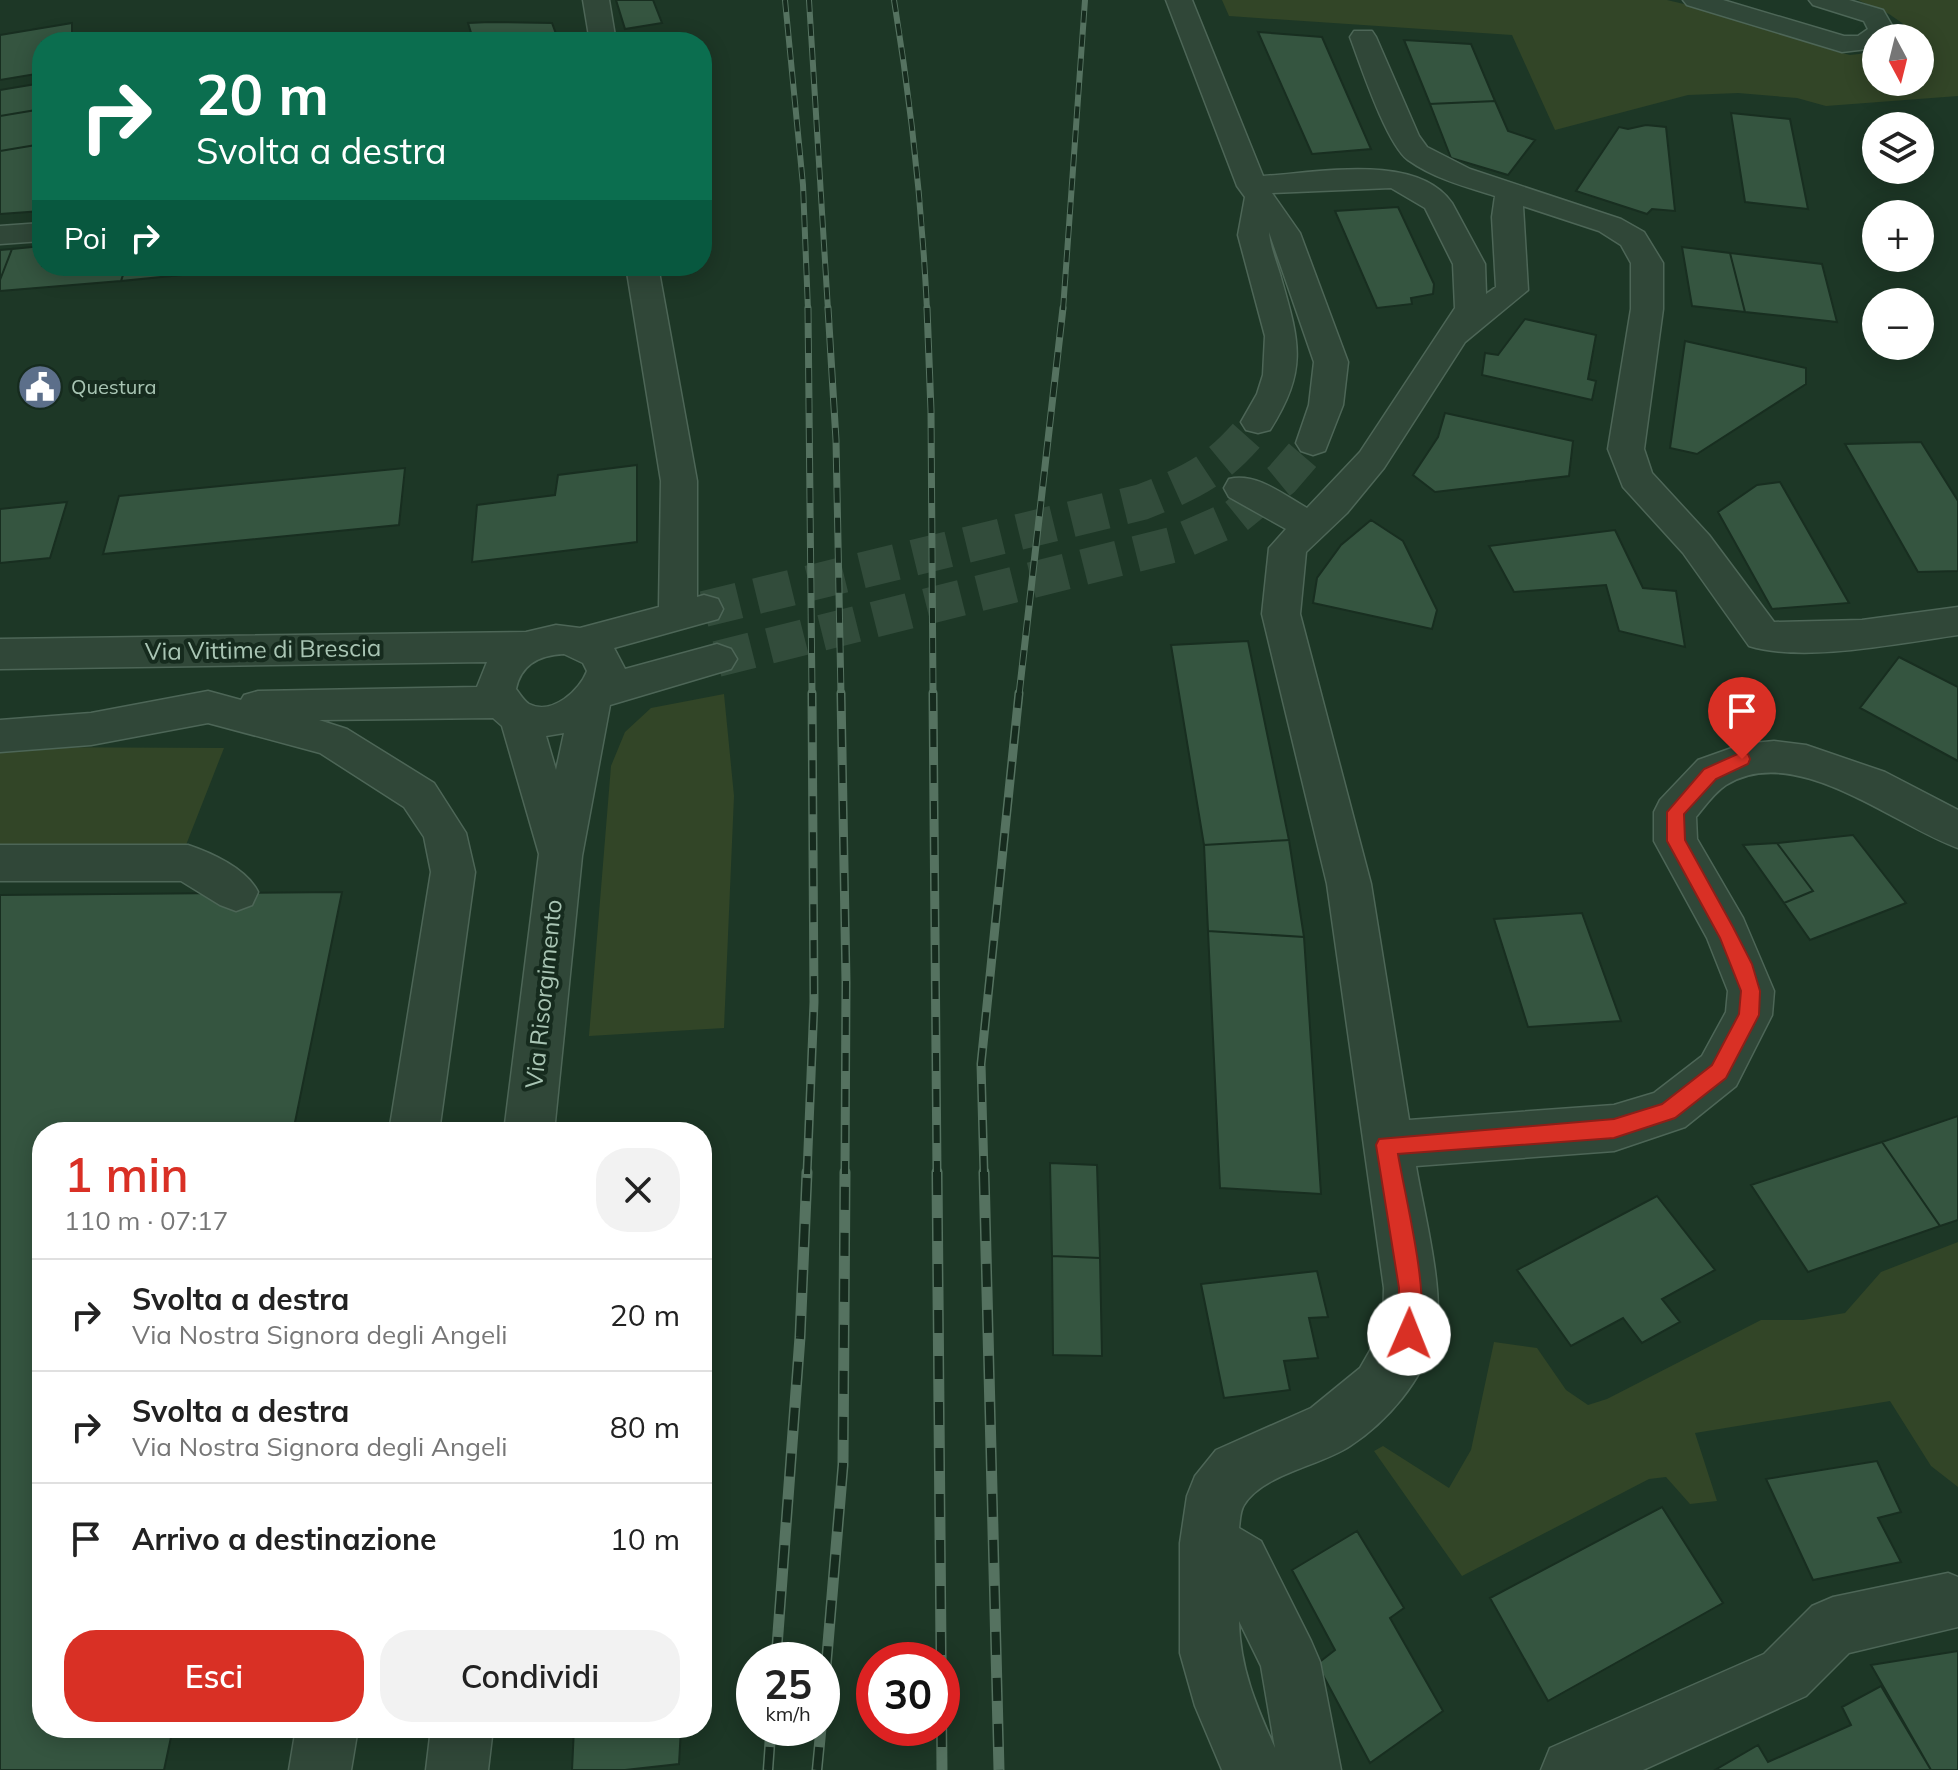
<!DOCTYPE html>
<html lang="it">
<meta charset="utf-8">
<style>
:root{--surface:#fff;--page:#f2f2f2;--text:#222;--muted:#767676;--line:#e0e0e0;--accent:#d93025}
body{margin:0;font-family:Mulish,sans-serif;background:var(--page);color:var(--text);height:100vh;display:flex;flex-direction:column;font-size:30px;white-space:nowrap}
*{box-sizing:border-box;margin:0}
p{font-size:26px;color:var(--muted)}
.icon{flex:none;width:44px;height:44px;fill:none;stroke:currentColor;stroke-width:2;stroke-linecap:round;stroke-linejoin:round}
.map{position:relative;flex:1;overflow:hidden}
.details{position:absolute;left:32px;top:1122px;width:680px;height:616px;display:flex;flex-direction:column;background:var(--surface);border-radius:32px;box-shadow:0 4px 20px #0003}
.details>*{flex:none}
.guide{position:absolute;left:32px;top:32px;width:680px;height:244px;border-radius:32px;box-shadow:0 4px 20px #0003;background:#0b6e4f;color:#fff;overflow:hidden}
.needle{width:52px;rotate:173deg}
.buttons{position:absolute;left:1862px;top:24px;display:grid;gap:16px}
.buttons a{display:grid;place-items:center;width:72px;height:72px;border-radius:50%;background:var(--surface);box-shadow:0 4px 20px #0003;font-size:40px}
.speed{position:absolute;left:736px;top:1642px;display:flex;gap:16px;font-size:40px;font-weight:700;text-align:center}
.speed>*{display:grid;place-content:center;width:104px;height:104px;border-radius:50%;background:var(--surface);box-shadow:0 4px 20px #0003;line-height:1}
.speed small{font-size:20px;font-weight:400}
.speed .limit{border:12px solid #d22;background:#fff;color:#111}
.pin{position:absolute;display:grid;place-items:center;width:68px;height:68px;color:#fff;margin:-82px -34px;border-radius:50% 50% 50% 0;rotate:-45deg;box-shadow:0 0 8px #0007}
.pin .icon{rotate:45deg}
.me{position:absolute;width:88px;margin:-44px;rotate:1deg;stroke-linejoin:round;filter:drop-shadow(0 0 6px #0008)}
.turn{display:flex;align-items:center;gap:28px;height:168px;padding:0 32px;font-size:36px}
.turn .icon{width:104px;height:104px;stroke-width:2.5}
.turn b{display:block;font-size:56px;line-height:68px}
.then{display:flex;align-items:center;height:76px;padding:0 32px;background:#0003;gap:16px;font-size:30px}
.round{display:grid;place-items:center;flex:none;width:84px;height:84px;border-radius:32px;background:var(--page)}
.headline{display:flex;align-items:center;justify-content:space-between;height:136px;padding:0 32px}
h1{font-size:48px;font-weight:600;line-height:60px;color:var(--accent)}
.primary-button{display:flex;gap:16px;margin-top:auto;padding:16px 32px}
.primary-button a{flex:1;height:92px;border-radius:32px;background:var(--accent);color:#fff;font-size:32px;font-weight:600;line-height:92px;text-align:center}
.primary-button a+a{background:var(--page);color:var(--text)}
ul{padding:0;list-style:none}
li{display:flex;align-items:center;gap:24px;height:112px;padding:0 32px;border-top:2px solid var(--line)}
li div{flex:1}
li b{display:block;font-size:30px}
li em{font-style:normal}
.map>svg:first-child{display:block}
.green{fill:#324527}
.building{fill:#355540;stroke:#182e20;stroke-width:2}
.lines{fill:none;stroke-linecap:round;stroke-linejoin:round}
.minor-tunnel{stroke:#324c3b;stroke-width:36;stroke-dasharray:36 18;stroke-linecap:butt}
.minor-casing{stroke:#4d6657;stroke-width:3}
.minor{fill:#304738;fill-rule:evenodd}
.rail-far3-casing{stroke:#557260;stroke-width:6}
.rail-far2-casing{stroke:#557260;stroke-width:7}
.rail-far1-casing{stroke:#557260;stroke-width:9}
.rail-casing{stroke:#557260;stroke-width:11}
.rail-far3{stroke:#162b1e;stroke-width:4;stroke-dasharray:12;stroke-linecap:butt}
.rail-far2{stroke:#162b1e;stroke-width:5;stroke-dasharray:15;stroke-linecap:butt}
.rail-far1{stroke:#162b1e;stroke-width:6;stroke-dasharray:18;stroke-linecap:butt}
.rail{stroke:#162b1e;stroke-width:8;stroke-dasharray:23;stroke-linecap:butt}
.route{fill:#d93025;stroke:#8d1f18;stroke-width:2}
.labels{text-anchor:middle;stroke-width:8;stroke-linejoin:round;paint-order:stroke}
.far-poi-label{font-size:20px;fill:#a9c5b4;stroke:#162b1e;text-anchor:start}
.street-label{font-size:24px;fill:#a9c5b4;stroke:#162b1e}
</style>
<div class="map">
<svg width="1958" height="1770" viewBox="0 0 1958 1770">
<rect width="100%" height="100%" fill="#1d3726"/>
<path class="green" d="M 1222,0 L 1667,0 L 1726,14 L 1834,51 L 1850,55 L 1876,52 L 1876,82 L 1920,82 L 1920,38 L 1906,38 L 1907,31 L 1902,23 L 1889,14 L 1858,0 L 1958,0 L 1958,96 L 1826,106 L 1797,98 L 1738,93 L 1688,95 L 1555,130 L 1512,35 L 1229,16 Z
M 724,694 L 734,796 L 724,1028 L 589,1036 L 611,766 L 625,732 L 651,708 Z
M 0,747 L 224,748 L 186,845 L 0,846 Z
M 1958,1242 L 1958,1487 L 1931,1466 L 1890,1401 L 1695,1433 L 1717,1501 L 1690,1504 L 1666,1477 L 1649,1479 L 1462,1576 L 1374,1451 L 1383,1446 L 1449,1488 L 1471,1450 L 1494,1342 L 1537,1348 L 1566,1390 L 1588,1405 L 1607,1399 L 1761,1320 L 1803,1320 L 1845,1313 L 1881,1272 Z"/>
<path class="building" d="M 616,0 L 653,0 L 662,23 L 625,29 Z
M 490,22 L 552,23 L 559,42 L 439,42 L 472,36 L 468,23 Z
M 72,23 L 72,42 L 42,42 L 42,73 L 0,80 L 0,35 Z
M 1258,32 L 1322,37 L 1371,149 L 1312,154 Z
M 1404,40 L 1471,44 L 1495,101 L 1430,104 Z
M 42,83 L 42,109 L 0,116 L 0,90 Z
M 1495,101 L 1508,131 L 1535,140 L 1508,175 L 1451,158 L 1430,104 Z
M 42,109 L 42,144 L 0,151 L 0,116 Z
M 1731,113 L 1790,119 L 1808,209 L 1745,202 Z
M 1646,125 L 1666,127 L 1675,211 L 1652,209 L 1647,214 L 1576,191 L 1619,127 L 1628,129 Z
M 42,144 L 42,211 L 0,214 L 0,151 Z
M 1398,207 L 1434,284 L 1433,294 L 1411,298 L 1412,304 L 1377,308 L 1335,211 Z
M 42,246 L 42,266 L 126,266 L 121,281 L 0,291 L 0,280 L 12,249 Z
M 1682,247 L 1730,253 L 1745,312 L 1692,306 Z
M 12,249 L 0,280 L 0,250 Z
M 1730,253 L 1822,264 L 1837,322 L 1745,312 Z
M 126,266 L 272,266 L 121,281 Z
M 1525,319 L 1596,335 L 1588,379 L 1596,381 L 1592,400 L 1482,375 L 1485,353 L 1498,355 Z
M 1685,341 L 1806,368 L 1806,384 L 1697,454 L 1670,448 Z
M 1445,413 L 1573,441 L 1569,476 L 1435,492 L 1413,475 L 1438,437 Z
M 1921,442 L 1958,501 L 1958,571 L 1918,572 L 1845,444 Z
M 637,465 L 637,542 L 472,562 L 477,505 L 555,495 L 558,475 Z
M 405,468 L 399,525 L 103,554 L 119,496 Z
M 1780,482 L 1849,603 L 1772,609 L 1718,512 L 1757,485 Z
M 67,502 L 50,558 L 0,563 L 0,509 Z
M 1371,520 L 1403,541 L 1437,610 L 1432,629 L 1313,603 L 1317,578 L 1341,545 Z
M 1615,530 L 1643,588 L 1676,591 L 1685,647 L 1619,631 L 1606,585 L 1514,592 L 1489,546 Z
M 1248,641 L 1289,840 L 1204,845 L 1171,645 Z
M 1899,657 L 1958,687 L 1958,761 L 1860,708 Z
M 1853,835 L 1906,903 L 1810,940 L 1784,903 L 1813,891 L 1777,843 Z
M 1289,840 L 1304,937 L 1208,931 L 1204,845 Z
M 1777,843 L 1813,891 L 1784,903 L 1743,845 Z
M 342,892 L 293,1132 L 42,1132 L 42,1728 L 173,1728 L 164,1770 L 0,1770 L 0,895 Z
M 1582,913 L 1621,1021 L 1528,1027 L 1494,919 Z
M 1208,931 L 1304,937 L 1321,1194 L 1220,1188 Z
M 1958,1116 L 1958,1220 L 1940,1226 L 1882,1142 Z
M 1882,1142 L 1940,1226 L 1808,1272 L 1751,1185 Z
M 1050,1163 L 1097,1165 L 1100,1258 L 1052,1256 Z
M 1657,1196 L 1715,1270 L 1662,1299 L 1680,1322 L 1642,1343 L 1623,1318 L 1571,1346 L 1517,1270 Z
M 1052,1256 L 1100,1258 L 1102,1356 L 1053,1355 Z
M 1317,1271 L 1328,1317 L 1309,1318 L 1318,1358 L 1284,1361 L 1290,1390 L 1224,1398 L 1201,1284 Z
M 1877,1461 L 1901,1512 L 1878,1518 L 1901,1562 L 1813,1580 L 1766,1479 Z
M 1662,1507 L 1723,1603 L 1548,1701 L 1490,1598 Z
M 1357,1531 L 1404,1608 L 1390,1618 L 1443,1711 L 1370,1763 L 1317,1664 L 1335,1650 L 1292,1570 Z
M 1958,1651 L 1958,1770 L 1931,1770 L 1871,1665 Z
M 1881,1686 L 1931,1770 L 1715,1770 L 1758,1745 L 1768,1762 L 1851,1725 L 1842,1707 Z
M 574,1728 L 681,1728 L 679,1764 L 625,1770 L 572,1770 Z"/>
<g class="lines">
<path class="minor-tunnel" d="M 704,609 L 1142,502 C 1198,480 1219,469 1258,422
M 717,659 L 1172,545 L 1234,518 L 1282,479 L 1313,443"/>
<g class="minor-casing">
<path id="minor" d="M 583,0 L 609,0 L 616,42 L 590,42 Z
M 1166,0 L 1192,0 L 1263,176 C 1316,173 1417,152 1452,203 L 1485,264 L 1486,294 L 1496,287 L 1492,217 L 1495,196 C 1466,187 1433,178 1408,160 C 1386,143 1361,66 1350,37 L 1354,31 L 1372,31 L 1376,37 L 1419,136 L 1427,147 L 1470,169 L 1621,219 L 1644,232 L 1663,263 L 1663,309 L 1644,449 L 1652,473 L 1709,535 L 1774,622 L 1862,620 L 1958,607 L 1958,635 C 1900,643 1805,663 1749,646 L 1683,553 L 1623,487 L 1608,449 L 1631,309 L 1631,263 L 1621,245 L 1599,231 L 1523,206 L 1528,290 L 1465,342 L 1384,468 L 1347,513 L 1306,552 L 1300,614 L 1371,884 L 1409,1120 L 1614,1105 L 1654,1093 L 1702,1056 L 1726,1012 L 1728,991 L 1707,938 L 1654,841 L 1654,812 L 1660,800 L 1698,760 L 1743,744 L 1774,741 L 1806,745 L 1885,772 L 1958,810 L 1958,848 C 1895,826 1795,741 1726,785 C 1714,793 1705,806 1696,817 L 1697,839 L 1743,918 L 1774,991 L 1772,1015 L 1736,1086 L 1685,1127 L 1614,1151 L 1416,1166 C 1423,1209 1446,1296 1435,1336 C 1422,1381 1388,1421 1350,1446 C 1320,1466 1263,1474 1244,1505 C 1240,1511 1240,1521 1239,1528 L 1261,1541 L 1311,1641 L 1320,1662 L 1341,1770 L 1222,1770 L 1195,1706 L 1180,1653 L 1180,1543 L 1187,1496 L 1195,1476 L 1216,1450 L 1311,1408 L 1360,1368 L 1383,1328 L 1384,1288 L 1327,884 L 1262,614 L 1269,548 L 1286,529 L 1229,497 L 1224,488 L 1229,479 C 1256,472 1284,495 1307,508 L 1360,452 L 1455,308 L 1453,264 L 1425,208 L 1391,188 L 1272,193 L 1300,233 L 1348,362 L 1343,405 L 1325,451 L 1313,455 L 1301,451 L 1296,443 L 1309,405 L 1314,362 L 1269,232 C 1270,246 1276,261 1280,274 C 1299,341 1309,368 1270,430 L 1258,433 L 1246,430 L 1241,422 L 1257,394 L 1263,375 L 1265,336 L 1238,235 L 1245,197 L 1237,186 ZM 1239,1621 L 1261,1666 L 1275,1748 C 1256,1705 1240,1669 1239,1621 Z
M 1683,0 L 1723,0 L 1844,36 L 1858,36 L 1868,29 L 1864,21 L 1813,5 L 1809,0 L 1849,0 L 1883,10 L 1894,29 L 1888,38 L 1876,38 L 1876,48 L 1842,52 L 1687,5 Z
M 42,223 L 42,241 L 0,244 L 0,226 Z
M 626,266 L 658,266 L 697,481 L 697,597 L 704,595 L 718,599 L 723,609 L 718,619 L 614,648 L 625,669 L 717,644 L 731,649 L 737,659 L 731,669 L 610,705 L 582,856 L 554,1132 L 504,1132 L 539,854 L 502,726 L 493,718 L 319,720 L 347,729 L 434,783 L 466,833 L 475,872 L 439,1132 L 389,1132 L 431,872 L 424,837 L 404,807 L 320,753 L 208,723 L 91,745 L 0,752 L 0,720 L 91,713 L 208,691 L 241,700 L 244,695 L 258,691 L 477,687 L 487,662 L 0,669 L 0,639 L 526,632 L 556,625 L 580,628 L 659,607 L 661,481 ZM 564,654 L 583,663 L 587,671 C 580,690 552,716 529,704 C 524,701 520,694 516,689 C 521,664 540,655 564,654 ZM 564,733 L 556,770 L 546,736 Z
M 0,845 L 188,845 C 212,853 247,869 258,892 L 252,905 L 236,911 L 220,905 L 181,881 L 0,881 Z
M 1948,1573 L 1958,1577 L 1958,1627 L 1849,1653 L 1806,1696 L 1643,1770 L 1541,1770 L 1550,1748 L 1764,1654 L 1812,1606 L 1833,1597 Z
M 296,1728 L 358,1728 L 351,1770 L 289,1770 Z
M 431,1728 L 493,1728 L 488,1770 L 426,1770 Z"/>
</g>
<use href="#minor" class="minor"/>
<g class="rail-far3-casing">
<path id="rail-far3" d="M 785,0 L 803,185 L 808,310
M 809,0 L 828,310
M 894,0 C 911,103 922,206 927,310
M 1063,310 L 1085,0"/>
</g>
<g class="rail-far2-casing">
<path id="rail-far2" d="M 808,308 L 812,695
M 828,308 L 836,440 L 841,695
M 927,308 L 931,411 L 933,695
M 1019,695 L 1063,308"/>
</g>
<g class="rail-far1-casing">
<path id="rail-far1" d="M 841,693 L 846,982 L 845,1174
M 933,693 L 937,1174
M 807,1174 L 814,1002 L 812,693
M 984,1174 L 981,1064 L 1019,693"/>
</g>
<g class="rail-casing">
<path id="rail" d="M 937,1172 L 942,1770
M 984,1172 L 999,1770
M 776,1660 L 800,1337 L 807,1172
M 822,1715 L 843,1465 L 845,1172
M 768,1770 L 771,1728
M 817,1770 L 821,1728"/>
</g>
<use href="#rail-far3" class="rail-far3"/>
<use href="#rail-far2" class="rail-far2"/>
<use href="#rail-far1" class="rail-far1"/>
<use href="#rail" class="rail"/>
</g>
<path class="route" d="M 1742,752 L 1748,754 L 1750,759 L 1748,764 L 1716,779 L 1684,814 L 1685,840 L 1733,927 L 1752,964 L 1760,991 L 1759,1015 L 1726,1078 L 1675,1118 L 1614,1138 L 1398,1154 C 1405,1198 1433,1303 1417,1342 L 1409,1345 L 1401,1342 L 1398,1334 L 1399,1288 L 1376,1145 L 1379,1139 L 1614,1119 L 1662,1104 L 1712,1065 L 1739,1014 L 1741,991 L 1720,938 L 1667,841 L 1667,812 L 1704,769 Z"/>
<defs>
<g id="civic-disc" transform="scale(2.3)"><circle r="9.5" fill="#5c6f8a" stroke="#162b1e"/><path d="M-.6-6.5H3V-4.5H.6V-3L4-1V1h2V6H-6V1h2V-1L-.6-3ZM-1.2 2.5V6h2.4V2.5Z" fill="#fff"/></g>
</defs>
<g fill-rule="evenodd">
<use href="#civic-disc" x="40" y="387"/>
</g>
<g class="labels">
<g class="far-poi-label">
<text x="71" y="394">Questura</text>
</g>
<g class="street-label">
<text transform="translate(263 650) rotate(-1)" y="8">Via Vittime di Brescia</text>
<text transform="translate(544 994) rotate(-84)" y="8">Via Risorgimento</text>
</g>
</g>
</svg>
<div class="buttons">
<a><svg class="needle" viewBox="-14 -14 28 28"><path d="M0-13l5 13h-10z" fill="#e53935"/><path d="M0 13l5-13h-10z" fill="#767676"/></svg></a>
<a><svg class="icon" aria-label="layers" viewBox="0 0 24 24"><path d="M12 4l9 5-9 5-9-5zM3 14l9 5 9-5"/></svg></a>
<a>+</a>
<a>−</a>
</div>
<div class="speed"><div>25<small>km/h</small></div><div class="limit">30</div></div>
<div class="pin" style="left:1742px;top:759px;background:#d93025"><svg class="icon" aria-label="arrive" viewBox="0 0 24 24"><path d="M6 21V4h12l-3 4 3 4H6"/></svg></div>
<svg class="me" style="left:1409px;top:1334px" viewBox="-20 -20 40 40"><circle r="19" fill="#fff"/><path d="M0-13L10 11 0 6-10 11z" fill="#d93025"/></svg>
<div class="guide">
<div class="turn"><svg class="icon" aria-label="right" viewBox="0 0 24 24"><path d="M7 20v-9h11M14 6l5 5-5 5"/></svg><div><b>20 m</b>Svolta a destra</div></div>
<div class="then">Poi<svg class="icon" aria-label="right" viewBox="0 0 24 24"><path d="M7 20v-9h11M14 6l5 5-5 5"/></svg></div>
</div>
<section class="details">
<div class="headline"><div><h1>1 min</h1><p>110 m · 07:17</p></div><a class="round"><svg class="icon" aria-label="close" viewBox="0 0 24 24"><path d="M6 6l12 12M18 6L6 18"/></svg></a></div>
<ul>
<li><svg class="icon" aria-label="right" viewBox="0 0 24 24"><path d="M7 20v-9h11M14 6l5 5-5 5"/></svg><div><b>Svolta a destra</b><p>Via Nostra Signora degli Angeli</p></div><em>20 m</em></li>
<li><svg class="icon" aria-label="right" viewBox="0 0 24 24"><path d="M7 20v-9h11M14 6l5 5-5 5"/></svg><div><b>Svolta a destra</b><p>Via Nostra Signora degli Angeli</p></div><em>80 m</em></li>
<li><svg class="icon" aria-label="arrive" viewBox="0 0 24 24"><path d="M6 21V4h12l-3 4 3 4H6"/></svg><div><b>Arrivo a destinazione</b></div><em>10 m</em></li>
</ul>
<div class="primary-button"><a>Esci</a><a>Condividi</a></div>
</section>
</div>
